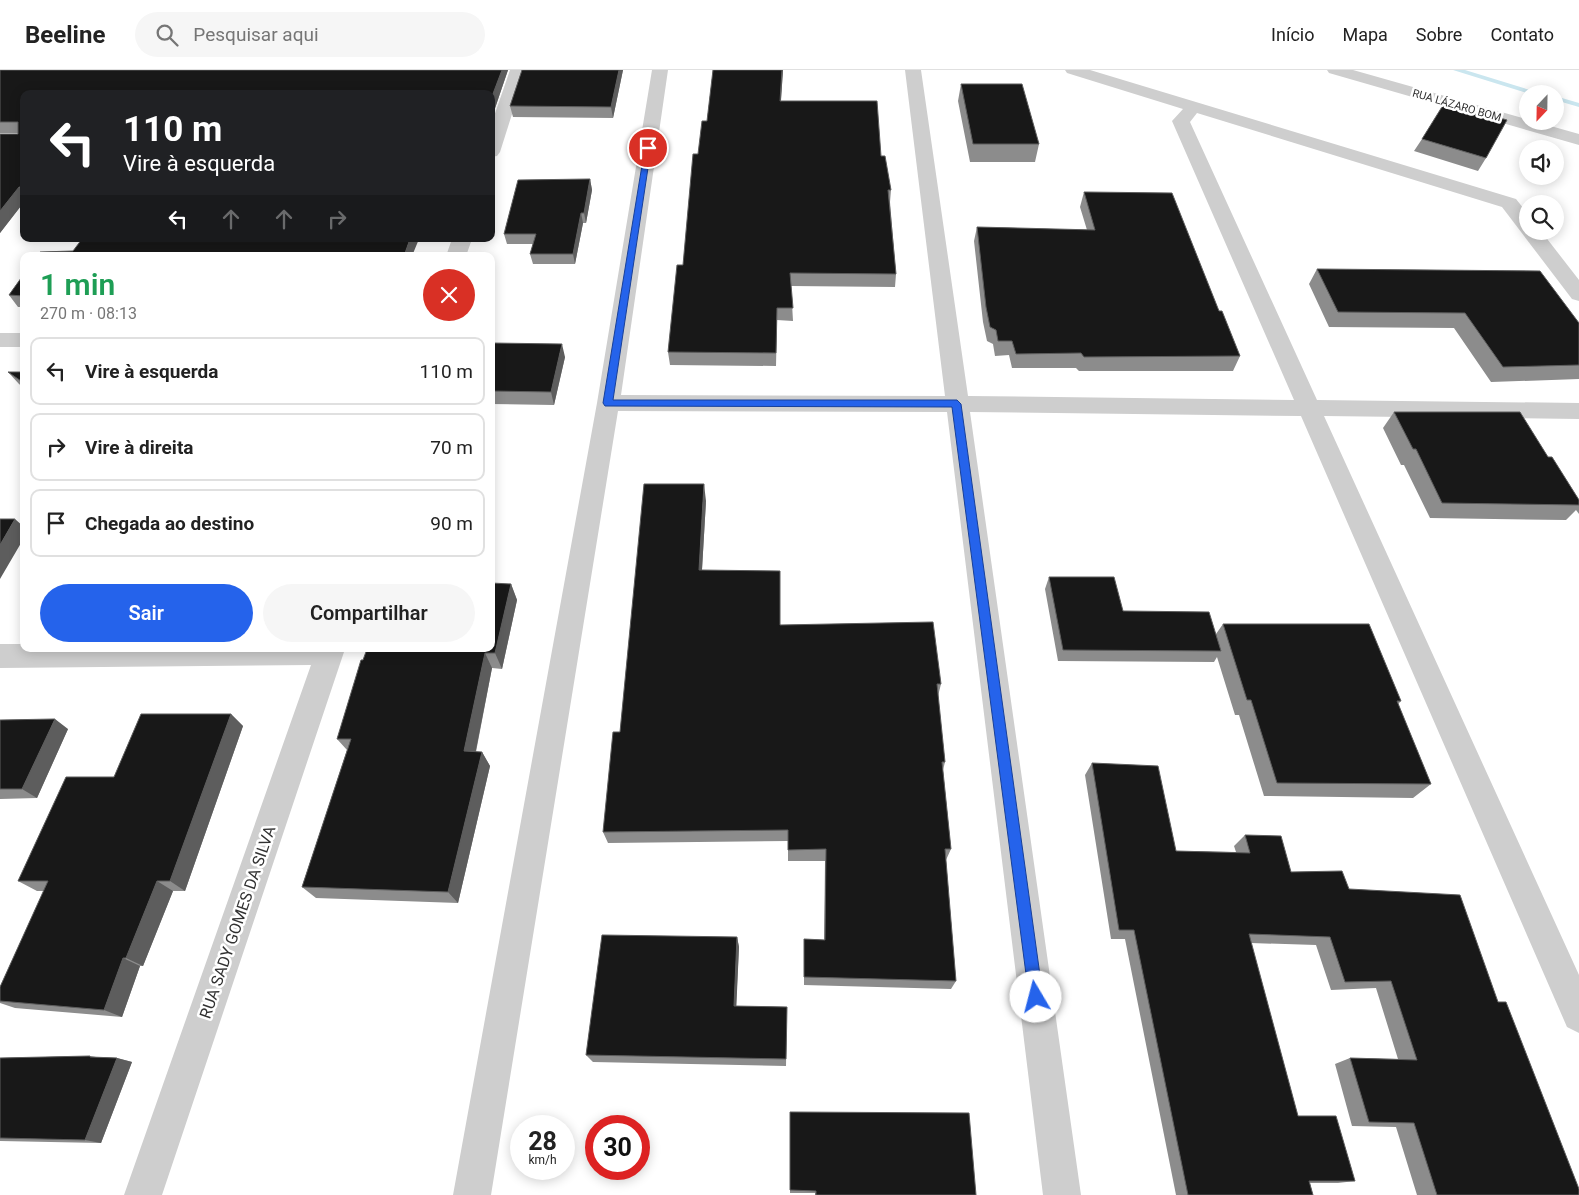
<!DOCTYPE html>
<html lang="pt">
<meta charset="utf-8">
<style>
:root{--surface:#fff;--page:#f6f6f6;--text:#222;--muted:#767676;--line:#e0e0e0;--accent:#2563eb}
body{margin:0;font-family:Roboto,sans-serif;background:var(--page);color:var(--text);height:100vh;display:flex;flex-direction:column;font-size:19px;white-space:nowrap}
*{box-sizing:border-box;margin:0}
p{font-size:16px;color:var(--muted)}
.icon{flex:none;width:28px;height:28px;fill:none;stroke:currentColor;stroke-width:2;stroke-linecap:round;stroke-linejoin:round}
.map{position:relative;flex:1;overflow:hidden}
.sheet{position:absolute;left:20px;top:182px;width:475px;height:400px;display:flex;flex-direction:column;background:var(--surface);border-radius:10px;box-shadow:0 2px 12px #0003}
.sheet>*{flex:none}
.guide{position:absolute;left:20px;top:20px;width:475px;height:152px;border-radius:10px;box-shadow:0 2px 12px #0003;background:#202124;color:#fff;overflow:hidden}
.needle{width:32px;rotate:202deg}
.buttons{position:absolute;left:1519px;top:15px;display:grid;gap:10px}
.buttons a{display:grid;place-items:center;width:45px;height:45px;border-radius:50%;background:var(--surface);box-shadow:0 2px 12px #0003;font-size:25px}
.speed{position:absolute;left:510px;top:1045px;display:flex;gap:10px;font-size:25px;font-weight:700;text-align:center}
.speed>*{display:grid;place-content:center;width:65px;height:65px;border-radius:50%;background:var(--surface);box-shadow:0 2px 12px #0003;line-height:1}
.speed small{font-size:12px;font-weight:400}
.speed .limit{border:8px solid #d22;background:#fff;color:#111}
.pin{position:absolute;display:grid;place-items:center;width:42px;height:42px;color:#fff;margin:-21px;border:2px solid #fff;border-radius:50%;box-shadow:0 1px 5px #0007}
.me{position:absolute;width:55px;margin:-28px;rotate:352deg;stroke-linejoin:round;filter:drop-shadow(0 0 4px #0008)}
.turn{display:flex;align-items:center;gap:18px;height:105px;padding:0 20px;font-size:22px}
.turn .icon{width:65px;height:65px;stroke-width:2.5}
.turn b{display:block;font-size:35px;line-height:42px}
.lanes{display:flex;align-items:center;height:48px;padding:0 20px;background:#0003;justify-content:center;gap:25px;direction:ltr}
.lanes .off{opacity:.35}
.round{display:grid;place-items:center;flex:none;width:52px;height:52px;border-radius:26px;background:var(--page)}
.summary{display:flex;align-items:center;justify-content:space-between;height:85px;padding:0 20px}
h1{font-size:30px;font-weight:600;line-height:38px;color:#1e9e55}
.action{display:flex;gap:10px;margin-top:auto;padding:10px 20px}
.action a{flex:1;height:58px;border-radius:30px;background:var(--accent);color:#fff;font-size:20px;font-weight:600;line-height:58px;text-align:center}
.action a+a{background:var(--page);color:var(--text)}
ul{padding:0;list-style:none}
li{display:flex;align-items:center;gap:15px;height:68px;margin:0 10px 8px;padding:0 10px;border:2px solid var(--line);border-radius:10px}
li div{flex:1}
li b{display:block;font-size:19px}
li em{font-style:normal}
header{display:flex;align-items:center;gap:30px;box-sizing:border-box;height:70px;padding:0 25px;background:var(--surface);border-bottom:1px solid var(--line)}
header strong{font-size:24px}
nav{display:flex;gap:28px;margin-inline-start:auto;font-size:18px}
.search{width:350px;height:45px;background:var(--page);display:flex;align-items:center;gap:12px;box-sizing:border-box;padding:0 18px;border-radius:28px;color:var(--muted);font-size:19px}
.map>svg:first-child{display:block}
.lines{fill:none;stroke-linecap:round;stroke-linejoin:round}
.stream{fill:#cae6ef;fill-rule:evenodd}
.minor{fill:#cecece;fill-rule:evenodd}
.wall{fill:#8c8c8c}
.shaded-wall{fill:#5d5d5d}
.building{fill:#181818;stroke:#5d5d5d}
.route{fill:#2563eb;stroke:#184099}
.labels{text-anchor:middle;stroke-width:5;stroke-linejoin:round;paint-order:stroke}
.far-street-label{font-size:11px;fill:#313131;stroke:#fff}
.near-street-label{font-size:16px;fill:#313131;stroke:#fff}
</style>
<header>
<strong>Beeline</strong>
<div class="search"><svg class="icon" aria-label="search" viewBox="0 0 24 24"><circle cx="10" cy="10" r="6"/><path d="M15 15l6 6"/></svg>Pesquisar aqui</div>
<nav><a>Início</a><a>Mapa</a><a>Sobre</a><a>Contato</a></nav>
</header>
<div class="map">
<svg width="1579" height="1125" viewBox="0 0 1579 1125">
<rect width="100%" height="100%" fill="#fff"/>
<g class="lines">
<path class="stream" d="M 1453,0 L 1465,0 L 1543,24 L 1530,24 Z
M 1555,26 L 1579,33 L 1579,37 L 1555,30 Z"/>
<path class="minor" d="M 510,0 L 526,0 L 500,82 L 497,86 L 491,87 L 491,55 Z
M 652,0 L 668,0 L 621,325 L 945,326 L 905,0 L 921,0 L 968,326 L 1294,330 L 1172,51 L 1183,39 L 1067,3 L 1065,0 L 1090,0 L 1516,129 L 1528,144 L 1528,161 L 1541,161 L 1579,210 L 1579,231 L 1572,229 L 1502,137 L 1197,43 L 1190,52 L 1317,330 L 1579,333 L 1579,349 L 1324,346 L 1579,905 L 1579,963 L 1567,957 L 1301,346 L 970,342 L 1081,1125 L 1043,1125 L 947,342 L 618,341 L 491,1125 L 453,1125 L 597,333 Z
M 1327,0 L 1353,0 L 1579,64 L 1579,75 L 1329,3 Z
M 452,169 L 472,169 L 466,186 L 446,186 Z
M 0,263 L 24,263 L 24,277 L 0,277 Z
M 0,574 L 24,574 L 24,579 L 345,579 L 162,1125 L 124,1125 L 311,595 L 0,598 Z"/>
</g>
<path class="wall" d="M 0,0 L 508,0 L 492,47 L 491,24 L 24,24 L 24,132 L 0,163 L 0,64 L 18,64 L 18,63 L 0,63 Z
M 522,0 L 623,0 L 613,48 L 513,47 L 510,36 Z
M 713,0 L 783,0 L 781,31 L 881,86 L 891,120 L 890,132 L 896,204 L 895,217 L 791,216 L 793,251 L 777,250 L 776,296 L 670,295 L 668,282 L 683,195 L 698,84 L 707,51 Z
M 961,14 L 1039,74 L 1035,92 L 970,92 L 958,31 Z
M 1422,69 L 1486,88 L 1478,101 L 1414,81 Z
M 590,109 L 592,120 L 586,153 L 583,153 L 575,194 L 533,194 L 530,184 L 533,174 L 507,174 L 504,164 Z
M 1084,122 L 1219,241 L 1240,286 L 1233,301 L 1079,301 L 1076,298 L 1012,298 L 1009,285 L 995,286 L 993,274 L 987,271 L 983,252 L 974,171 L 977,157 L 1087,160 L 1080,137 Z
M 1317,199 L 1579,253 L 1579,309 L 1491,312 L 1454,258 L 1329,257 L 1309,214 Z
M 24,204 L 24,237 L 18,237 L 9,225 Z
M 491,273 L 565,287 L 554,335 L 491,334 Z
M 8,302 L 24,302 L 24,318 L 19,314 Z
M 1394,342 L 1548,387 L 1579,430 L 1579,444 L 1576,440 L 1566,450 L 1430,448 L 1404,395 L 1401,395 L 1383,358 Z
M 706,431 L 702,500 L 781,555 L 941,614 L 938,626 L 945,692 L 943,700 L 951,779 L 946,790 L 956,911 L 951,919 L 804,915 L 804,869 L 824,870 L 825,791 L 788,791 L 788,771 L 608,773 L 603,762 L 620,662 Z
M 1049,507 L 1123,541 L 1216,564 L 1223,554 L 1401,631 L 1398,634 L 1431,714 L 1413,728 L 1264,726 L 1239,645 L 1235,645 L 1217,587 L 1214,592 L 1058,591 L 1045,519 Z
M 511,514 L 517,530 L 502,599 L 492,598 L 476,682 L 482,682 L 490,696 L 458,833 L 316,828 L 302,817 L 347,680 L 337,669 L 363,590 Z
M 231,644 L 243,656 L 185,821 L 173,821 L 143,896 L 140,896 L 122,947 L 15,938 L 0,933 L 0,917 L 44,821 L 37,821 L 18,811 L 114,707 Z
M 0,650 L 68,659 L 37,728 L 0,729 Z
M 1092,693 L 1176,781 L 1236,782 L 1234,776 L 1245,765 L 1291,802 L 1349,819 L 1498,932 L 1579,1125 L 1417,1125 L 1396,1057 L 1352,1056 L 1335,994 L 1350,988 L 1398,989 L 1376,918 L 1331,920 L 1316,875 L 1251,873 L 1298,1046 L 1355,1111 L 1338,1113 L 1310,1113 L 1313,1125 L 1176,1125 L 1125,869 L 1111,869 L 1085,705 Z
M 737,867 L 739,877 L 736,936 L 787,937 L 786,996 L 593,992 L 586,985 Z
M 90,986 L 96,987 L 117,988 L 132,992 L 101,1073 L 0,1071 L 0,988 Z
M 790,1042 L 976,1125 L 815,1125 L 815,1123 L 790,1123 Z"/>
<path class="shaded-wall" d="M 502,0 L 508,0 L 492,47 L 491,29 Z
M 619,0 L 623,0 L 613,48 L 611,37 Z
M 782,0 L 783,0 L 780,43 L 780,31 Z
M 590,109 L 592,120 L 586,153 L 584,143 Z
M 19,117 L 24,124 L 24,132 L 0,163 L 0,141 Z
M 581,143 L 583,153 L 575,194 L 573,184 Z
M 410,169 L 419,169 L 412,186 L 404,186 Z
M 562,274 L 565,287 L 554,335 L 551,322 Z
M 704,414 L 706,431 L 701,516 L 699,500 Z
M 15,449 L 24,457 L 24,468 L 0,509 L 0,475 Z
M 511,514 L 517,530 L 502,599 L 495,583 Z
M 485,583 L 492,598 L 473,695 L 464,681 Z
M 231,644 L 243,656 L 185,821 L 170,811 Z
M 55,649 L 68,659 L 37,728 L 22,719 Z
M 482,682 L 490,696 L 458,833 L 448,822 Z
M 157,811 L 173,821 L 143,896 L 126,888 Z
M 737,867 L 739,877 L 736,944 L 734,936 Z
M 123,888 L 140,896 L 122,947 L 104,940 Z
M 117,988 L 132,992 L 101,1073 L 85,1070 Z"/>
<path class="building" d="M 0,0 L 502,0 L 491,29 L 491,24 L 24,24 L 24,117 L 19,117 L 0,141 L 0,64 L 18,64 L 18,52 L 0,52 Z
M 522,0 L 619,0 L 611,37 L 510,36 Z
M 713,0 L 782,0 L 780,31 L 877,31 L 881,86 L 885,86 L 891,120 L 888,120 L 896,204 L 790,203 L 793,238 L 777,238 L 776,283 L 668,282 L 677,195 L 683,195 L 693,84 L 698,84 L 702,51 L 707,51 Z
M 961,14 L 1022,14 L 1039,74 L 973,74 Z
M 1445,32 L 1507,50 L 1486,88 L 1422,69 Z
M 590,109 L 584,143 L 581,143 L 573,184 L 530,184 L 536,164 L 504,164 L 518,110 Z
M 1084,122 L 1172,123 L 1219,241 L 1222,241 L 1240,286 L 1084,287 L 1081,283 L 1016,284 L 1012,271 L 998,271 L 996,260 L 990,257 L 986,237 L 977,157 L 1095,160 Z
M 82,169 L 410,169 L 404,186 L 36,186 L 40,182 L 73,181 Z
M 1317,199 L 1540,201 L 1579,253 L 1579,295 L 1503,297 L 1465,243 L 1338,242 Z
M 24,204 L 24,226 L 9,225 Z
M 491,273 L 562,274 L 551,322 L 491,321 Z
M 8,302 L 24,302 L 24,313 Z
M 1394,342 L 1520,342 L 1548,387 L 1552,387 L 1579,430 L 1579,435 L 1442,433 L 1416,379 L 1413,379 Z
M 644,414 L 704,414 L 699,500 L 780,501 L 780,555 L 933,552 L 941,614 L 937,614 L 945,692 L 942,692 L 951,779 L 945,779 L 956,911 L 804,907 L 804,869 L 825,870 L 826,779 L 788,780 L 788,760 L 603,762 L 613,662 L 620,662 Z
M 0,449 L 15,449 L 0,475 Z
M 1049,507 L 1114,507 L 1123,541 L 1209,542 L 1221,581 L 1063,580 Z
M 491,513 L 511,514 L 495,583 L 485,583 L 464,681 L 482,682 L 448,822 L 302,817 L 351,669 L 337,669 L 361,590 L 363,590 L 367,579 L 491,579 Z
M 1223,554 L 1369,554 L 1401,631 L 1397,631 L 1431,714 L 1277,713 L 1251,630 L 1247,630 Z
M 141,644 L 231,644 L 170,811 L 157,811 L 126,888 L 123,888 L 104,940 L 0,931 L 0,917 L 48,811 L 18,811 L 66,707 L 114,707 Z
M 55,649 L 22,719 L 0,719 L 0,650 Z
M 1092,693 L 1158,696 L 1176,781 L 1250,783 L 1245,765 L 1281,766 L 1291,802 L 1342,801 L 1349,819 L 1460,825 L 1498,932 L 1506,932 L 1579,1119 L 1579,1125 L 1437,1125 L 1414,1053 L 1369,1052 L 1350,988 L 1417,990 L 1391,911 L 1345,912 L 1330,867 L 1249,864 L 1298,1046 L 1336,1046 L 1355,1111 L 1309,1111 L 1313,1125 L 1188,1125 L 1134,860 L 1119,860 Z
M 602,865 L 737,867 L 734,936 L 787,937 L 786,989 L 586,985 Z
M 90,986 L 90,987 L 117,988 L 85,1070 L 0,1068 L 0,988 Z
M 790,1042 L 969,1043 L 976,1125 L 816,1125 L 816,1121 L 790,1120 Z"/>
<path class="route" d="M 645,77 L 651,78 L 613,330 L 957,330 L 961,334 L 1043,927 L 1041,932 L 1036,934 L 1031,932 L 1029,927 L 952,337 L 605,336 L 603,333 Z"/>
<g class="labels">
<g class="far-street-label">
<text transform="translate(1457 35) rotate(16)" y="4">RUA LÁZARO BOM</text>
</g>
<g class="near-street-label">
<text transform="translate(237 852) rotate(-71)" y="6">RUA SADY GOMES DA SILVA</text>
</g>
</g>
</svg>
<div class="buttons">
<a><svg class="needle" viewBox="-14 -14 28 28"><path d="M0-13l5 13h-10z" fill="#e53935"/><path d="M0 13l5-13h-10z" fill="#767676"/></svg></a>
<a><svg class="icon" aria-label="sound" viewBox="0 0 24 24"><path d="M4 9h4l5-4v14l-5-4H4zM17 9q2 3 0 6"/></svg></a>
<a><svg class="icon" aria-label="search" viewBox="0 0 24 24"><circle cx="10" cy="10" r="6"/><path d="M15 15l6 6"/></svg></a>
</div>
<div class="speed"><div>28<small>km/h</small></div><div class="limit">30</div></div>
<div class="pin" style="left:648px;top:78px;background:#d93025"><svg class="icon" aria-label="arrive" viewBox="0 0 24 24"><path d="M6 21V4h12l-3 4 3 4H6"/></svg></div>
<svg class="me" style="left:1036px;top:927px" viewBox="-20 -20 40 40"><circle r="19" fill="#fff"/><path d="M0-13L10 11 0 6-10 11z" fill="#2563eb"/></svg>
<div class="guide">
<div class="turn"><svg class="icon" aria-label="left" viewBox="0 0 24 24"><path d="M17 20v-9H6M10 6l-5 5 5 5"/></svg><div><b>110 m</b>Vire à esquerda</div></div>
<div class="lanes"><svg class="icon" aria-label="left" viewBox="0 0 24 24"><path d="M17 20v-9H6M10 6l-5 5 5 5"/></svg><svg class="icon off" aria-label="ahead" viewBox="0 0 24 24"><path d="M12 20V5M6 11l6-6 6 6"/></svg><svg class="icon off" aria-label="ahead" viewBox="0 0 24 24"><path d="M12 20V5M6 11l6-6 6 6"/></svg><svg class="icon off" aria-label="right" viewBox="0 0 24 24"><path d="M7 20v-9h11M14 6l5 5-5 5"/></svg></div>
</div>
<section class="sheet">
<div class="summary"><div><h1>1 min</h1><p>270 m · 08:13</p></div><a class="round" style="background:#d93025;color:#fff"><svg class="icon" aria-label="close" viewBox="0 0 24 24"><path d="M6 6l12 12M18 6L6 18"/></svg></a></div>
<ul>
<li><svg class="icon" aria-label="left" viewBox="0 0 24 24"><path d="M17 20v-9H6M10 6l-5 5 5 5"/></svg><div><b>Vire à esquerda</b></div><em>110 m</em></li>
<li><svg class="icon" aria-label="right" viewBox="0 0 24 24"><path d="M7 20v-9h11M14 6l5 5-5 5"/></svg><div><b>Vire à direita</b></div><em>70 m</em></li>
<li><svg class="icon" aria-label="arrive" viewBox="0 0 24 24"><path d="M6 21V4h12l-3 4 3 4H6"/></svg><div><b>Chegada ao destino</b></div><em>90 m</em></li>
</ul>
<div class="action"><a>Sair</a><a>Compartilhar</a></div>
</section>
</div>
